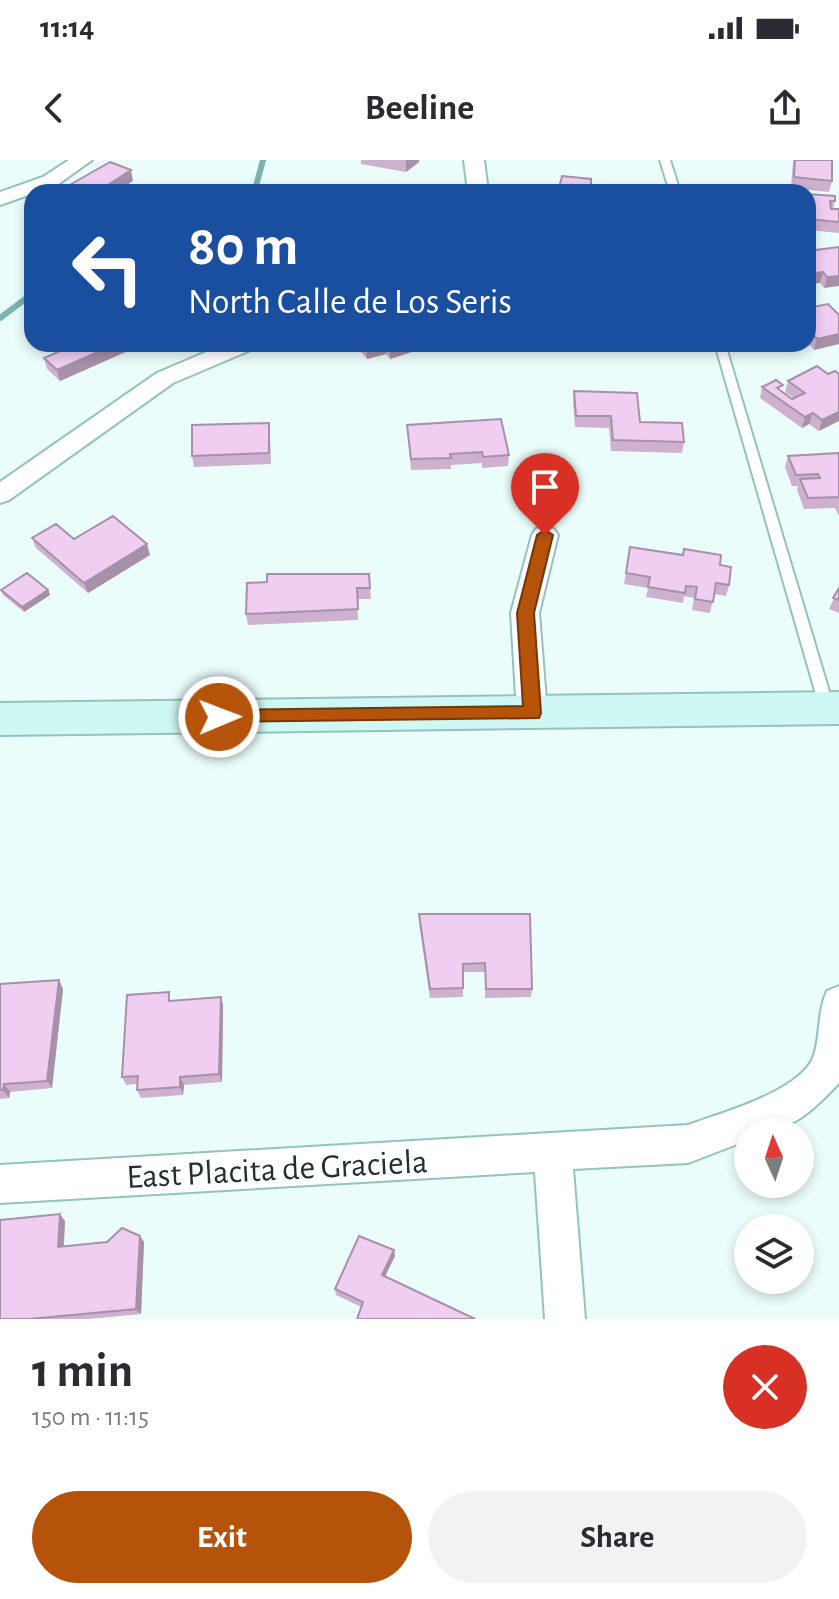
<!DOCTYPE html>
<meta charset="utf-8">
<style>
:root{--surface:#fff;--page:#f2f2f3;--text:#2b2b33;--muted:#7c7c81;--accent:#b45309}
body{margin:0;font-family:"Alegreya Sans",sans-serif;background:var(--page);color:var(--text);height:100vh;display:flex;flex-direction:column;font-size:30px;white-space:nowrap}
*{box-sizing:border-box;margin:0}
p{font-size:26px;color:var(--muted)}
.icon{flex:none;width:44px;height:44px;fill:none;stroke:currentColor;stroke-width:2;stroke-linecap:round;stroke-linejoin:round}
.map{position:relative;height:1159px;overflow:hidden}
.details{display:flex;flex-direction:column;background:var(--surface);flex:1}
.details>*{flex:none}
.hud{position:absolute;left:24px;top:24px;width:792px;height:168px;border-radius:24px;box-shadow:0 4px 12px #0003;background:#1a4fa0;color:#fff;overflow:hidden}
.needle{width:52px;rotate:357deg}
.fabs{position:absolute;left:734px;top:958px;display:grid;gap:16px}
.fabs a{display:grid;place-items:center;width:80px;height:80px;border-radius:50%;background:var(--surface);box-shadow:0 4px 12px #0003;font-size:40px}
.pin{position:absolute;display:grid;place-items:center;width:68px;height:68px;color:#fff;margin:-82px -34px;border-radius:50% 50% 50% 0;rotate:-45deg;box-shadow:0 0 8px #0007}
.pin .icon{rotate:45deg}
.me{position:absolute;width:88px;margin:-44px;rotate:89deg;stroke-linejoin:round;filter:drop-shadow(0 0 6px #0008)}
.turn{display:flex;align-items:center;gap:28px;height:168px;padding:0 32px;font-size:36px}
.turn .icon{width:104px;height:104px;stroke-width:2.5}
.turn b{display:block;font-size:56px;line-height:68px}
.round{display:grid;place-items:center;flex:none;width:84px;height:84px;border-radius:42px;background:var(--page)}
.headline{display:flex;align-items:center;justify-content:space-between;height:136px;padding:0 32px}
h1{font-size:48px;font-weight:700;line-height:60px}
.action{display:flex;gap:16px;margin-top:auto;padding:16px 32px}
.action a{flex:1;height:92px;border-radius:48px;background:var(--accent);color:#fff;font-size:32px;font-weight:700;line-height:92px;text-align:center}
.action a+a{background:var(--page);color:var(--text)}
.status{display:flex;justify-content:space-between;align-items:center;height:56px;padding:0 40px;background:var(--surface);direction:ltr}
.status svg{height:22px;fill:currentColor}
header{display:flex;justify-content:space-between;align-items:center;height:104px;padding:0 32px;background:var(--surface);font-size:36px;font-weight:700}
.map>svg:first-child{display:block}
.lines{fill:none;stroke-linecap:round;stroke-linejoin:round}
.stream{stroke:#7cb4af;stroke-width:6}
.lane-casing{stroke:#94c2bd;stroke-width:4}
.street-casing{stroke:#94c2bd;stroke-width:4}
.secondary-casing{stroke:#94c2bd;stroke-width:4}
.lane{fill:#fff;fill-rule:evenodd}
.street{fill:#fff;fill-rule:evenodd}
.secondary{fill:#cff8f5;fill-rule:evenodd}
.wall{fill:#ceb1cf}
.shaded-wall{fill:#a790a9}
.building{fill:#efcef1;stroke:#a790a9;stroke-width:2}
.route{fill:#b45309;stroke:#753606;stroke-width:2}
.labels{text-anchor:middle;stroke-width:7;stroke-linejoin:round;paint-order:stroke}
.near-street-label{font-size:34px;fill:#1f3130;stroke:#fff}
</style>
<div class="status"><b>11:14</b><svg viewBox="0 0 49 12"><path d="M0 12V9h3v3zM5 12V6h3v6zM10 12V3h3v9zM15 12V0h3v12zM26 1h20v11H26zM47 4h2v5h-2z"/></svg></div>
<header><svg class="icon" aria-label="back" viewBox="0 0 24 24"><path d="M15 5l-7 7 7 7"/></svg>Beeline<svg class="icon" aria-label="share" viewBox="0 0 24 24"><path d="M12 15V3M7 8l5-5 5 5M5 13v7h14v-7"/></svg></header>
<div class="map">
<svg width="839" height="1159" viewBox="0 0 839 1159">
<rect width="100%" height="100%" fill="#eafdfb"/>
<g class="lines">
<path class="stream" d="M 250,32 L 256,26 L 263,0
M 0,158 L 32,134"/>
<g class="lane-casing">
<path id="lane" d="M 660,0 L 670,0 L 680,32 L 670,32 Z
M 715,184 L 725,184 L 834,548 L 832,552 L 822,552 L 820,548 Z"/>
</g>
<g class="street-casing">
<path id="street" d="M 69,0 L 92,0 L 57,25 L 0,45 L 0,32 L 43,17 Z
M 464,0 L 484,0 L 488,32 L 468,32 Z
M 225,184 L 256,184 L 253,189 L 173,223 L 9,340 L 0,343 L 0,322 L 157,213 Z
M 545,366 L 554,369 L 558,375 L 539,453 L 547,553 L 542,561 L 532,565 L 522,561 L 517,553 L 511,453 L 532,375 L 536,369 Z
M 839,826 L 839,923 C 810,953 792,972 748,972 L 748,980 L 688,1003 L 573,1009 L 585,1159 L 545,1159 L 535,1012 L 0,1043 L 0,1005 L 688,965 C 721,953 798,932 813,898 C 821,877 817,852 827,831 Z"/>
</g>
<g class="secondary-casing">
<path id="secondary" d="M 839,532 L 839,564 L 0,575 L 0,543 Z"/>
</g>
<use href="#lane" class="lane"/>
<use href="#street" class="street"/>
<use href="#secondary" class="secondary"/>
</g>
<path class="wall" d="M 361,0 L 419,0 L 419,2 L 406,12 L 361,4 Z
M 793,0 L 832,0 L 832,21 L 829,32 L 791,28 Z
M 808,34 L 835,41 L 833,49 L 839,49 L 839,73 L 808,70 Z
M 839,87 L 824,128 L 820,123 L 808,124 L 808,91 Z
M 808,148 L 839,155 L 839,184 L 814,190 L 810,185 L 790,190 L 784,184 L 808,184 Z
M 354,184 L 436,184 L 390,199 L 386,194 L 367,199 Z
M 129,186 L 130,190 L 60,221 L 47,209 L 44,198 Z
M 828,214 L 839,214 L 819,271 L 809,264 L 802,268 L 760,238 L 762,227 L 781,231 L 792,239 L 794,238 L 785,232 L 788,221 Z
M 574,231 L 684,282 L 682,293 L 611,291 L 609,268 L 575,267 L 573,242 Z
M 407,265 L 509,295 L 508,306 L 482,308 L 482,303 L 451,305 L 451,309 L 411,310 Z
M 270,274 L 271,304 L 194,307 L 192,296 Z
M 839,293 L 839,356 L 835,348 L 804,349 L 797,330 L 798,326 L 792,326 L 785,307 L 788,296 Z
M 32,378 L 74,379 L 150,395 L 88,433 L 36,388 Z
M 630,387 L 720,405 L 729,425 L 726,436 L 714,434 L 710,453 L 692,450 L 694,438 L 684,436 L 683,443 L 646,437 L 648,428 L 624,424 Z
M 369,414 L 371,439 L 357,439 L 358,460 L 248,465 L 246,454 L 267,422 Z
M 839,428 L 839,453 L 829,449 Z
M 1,430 L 48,430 L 50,435 L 24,452 L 3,435 Z
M 419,754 L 532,829 L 531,837 L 485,838 L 485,812 L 463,812 L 463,837 L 430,838 L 419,763 Z
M 0,824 L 63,829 L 52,928 L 10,932 L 9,938 L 0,939 Z
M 221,837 L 223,845 L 222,922 L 184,925 L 183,935 L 141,938 L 137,930 L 137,924 L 126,925 L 122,917 L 172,841 Z
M 65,1061 L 64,1086 L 107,1082 L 140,1076 L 144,1082 L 141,1154 L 88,1159 L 0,1159 Z
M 394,1090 L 395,1096 L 361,1147 L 336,1135 L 335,1129 Z"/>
<path class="shaded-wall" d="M 407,0 L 419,0 L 419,2 L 406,12 L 406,1 Z
M 131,10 L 133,21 L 116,32 L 97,32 Z
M 823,112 L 820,123 L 808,124 L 808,114 Z
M 839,116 L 839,126 L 824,128 L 827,117 Z
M 813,174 L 810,185 L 790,190 L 791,184 L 808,184 L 808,176 Z
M 839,174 L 839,184 L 814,190 L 817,179 Z
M 116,184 L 132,184 L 129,186 L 130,190 L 60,221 L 57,210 Z
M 381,184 L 385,184 L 386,194 L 367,199 L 366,188 Z
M 401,184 L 436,184 L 390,199 L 390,188 Z
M 839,252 L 839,261 L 819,271 L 822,260 Z
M 813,253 L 809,264 L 802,268 L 805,257 Z
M 147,384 L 150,395 L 88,433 L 84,423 Z
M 48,430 L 50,435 L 24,452 L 22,447 Z
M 59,820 L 63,829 L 52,928 L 47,921 Z
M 221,837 L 223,845 L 222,922 L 219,914 Z
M 180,917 L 184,925 L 183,935 L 180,927 Z
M 4,924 L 10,932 L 9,938 L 3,930 Z
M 60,1054 L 65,1061 L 63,1093 L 58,1087 Z
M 140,1076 L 144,1082 L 141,1154 L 136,1149 Z
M 394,1090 L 395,1096 L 383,1121 L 382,1115 Z"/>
<path class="building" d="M 795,0 L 832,0 L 832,21 L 794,17 Z
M 110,2 L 131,10 L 97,32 L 78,32 L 66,27 Z
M 562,16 L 591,19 L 591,29 L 596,29 L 595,32 L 558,32 Z
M 808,34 L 835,36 L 835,41 L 830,41 L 831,49 L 839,49 L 839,62 L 808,59 Z
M 839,87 L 839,116 L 827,117 L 823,112 L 808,114 L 808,91 Z
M 828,144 L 839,155 L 839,174 L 817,179 L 813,174 L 808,176 L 808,148 Z
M 76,184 L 116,184 L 57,210 L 44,198 Z
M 363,184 L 381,184 L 366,188 Z
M 387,184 L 401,184 L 390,188 Z
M 817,206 L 828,214 L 835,211 L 839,214 L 839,252 L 822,260 L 813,253 L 805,257 L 762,227 L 776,220 L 783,225 L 777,228 L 792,239 L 805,233 L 788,221 Z
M 574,231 L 637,233 L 640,262 L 682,263 L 684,282 L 613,280 L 611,256 L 576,256 Z
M 501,259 L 509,295 L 483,297 L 482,292 L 450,294 L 451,298 L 411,299 L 407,265 Z
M 269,263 L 269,293 L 192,296 L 192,265 Z
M 839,293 L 839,337 L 808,338 L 800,319 L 820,318 L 818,314 L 796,315 L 788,296 Z
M 113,356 L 147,384 L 84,423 L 32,378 L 56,364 L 74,379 Z
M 630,387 L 683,395 L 684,389 L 721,395 L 720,405 L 731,407 L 729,425 L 716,423 L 713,442 L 695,439 L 697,427 L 686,426 L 685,433 L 648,427 L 650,417 L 626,413 Z
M 27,413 L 48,430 L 22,447 L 1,430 Z
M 267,414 L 369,414 L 370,428 L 357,428 L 358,449 L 246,454 L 247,423 L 267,422 Z
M 839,428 L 839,440 L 833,438 Z
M 419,754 L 530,754 L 532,829 L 486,829 L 485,803 L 463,804 L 463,828 L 430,829 Z
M 59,820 L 47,921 L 4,924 L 3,930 L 0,930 L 0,824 Z
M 169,832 L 169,841 L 221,837 L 219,914 L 180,917 L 180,927 L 137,930 L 138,916 L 122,917 L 127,835 Z
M 60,1054 L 58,1087 L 107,1082 L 122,1068 L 140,1076 L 136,1149 L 29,1159 L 0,1159 L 0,1060 Z
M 359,1076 L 394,1090 L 382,1115 L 475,1159 L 357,1159 L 363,1142 L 335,1129 Z"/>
<path class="route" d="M 545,370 L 553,375 L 534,453 L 541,553 L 539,558 L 213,562 L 210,557 L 219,550 L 523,546 L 517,453 L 537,375 Z"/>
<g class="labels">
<g class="near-street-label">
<text transform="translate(277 1008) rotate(-3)" y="12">East Placita de Graciela</text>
</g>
</g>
</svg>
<div class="fabs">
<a><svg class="needle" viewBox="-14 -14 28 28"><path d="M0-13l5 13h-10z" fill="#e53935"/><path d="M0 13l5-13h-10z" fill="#7c7c81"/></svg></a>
<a><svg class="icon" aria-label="layers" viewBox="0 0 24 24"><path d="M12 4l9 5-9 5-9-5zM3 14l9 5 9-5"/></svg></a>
</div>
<div class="pin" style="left:545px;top:375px;background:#d93025"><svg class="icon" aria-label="arrive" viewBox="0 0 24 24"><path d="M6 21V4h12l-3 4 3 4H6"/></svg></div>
<svg class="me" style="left:219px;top:557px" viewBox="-20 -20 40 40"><circle r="17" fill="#b45309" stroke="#fff" stroke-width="3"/><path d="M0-11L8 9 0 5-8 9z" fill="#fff"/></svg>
<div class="hud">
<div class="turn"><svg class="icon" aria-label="left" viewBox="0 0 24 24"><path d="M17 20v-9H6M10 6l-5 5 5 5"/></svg><div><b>80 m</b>North Calle de Los Seris</div></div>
</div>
</div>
<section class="details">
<div class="headline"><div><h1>1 min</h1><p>150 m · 11:15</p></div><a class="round" style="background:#d93025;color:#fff"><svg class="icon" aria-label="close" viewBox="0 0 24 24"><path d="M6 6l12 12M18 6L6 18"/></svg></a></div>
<div class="action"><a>Exit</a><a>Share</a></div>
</section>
